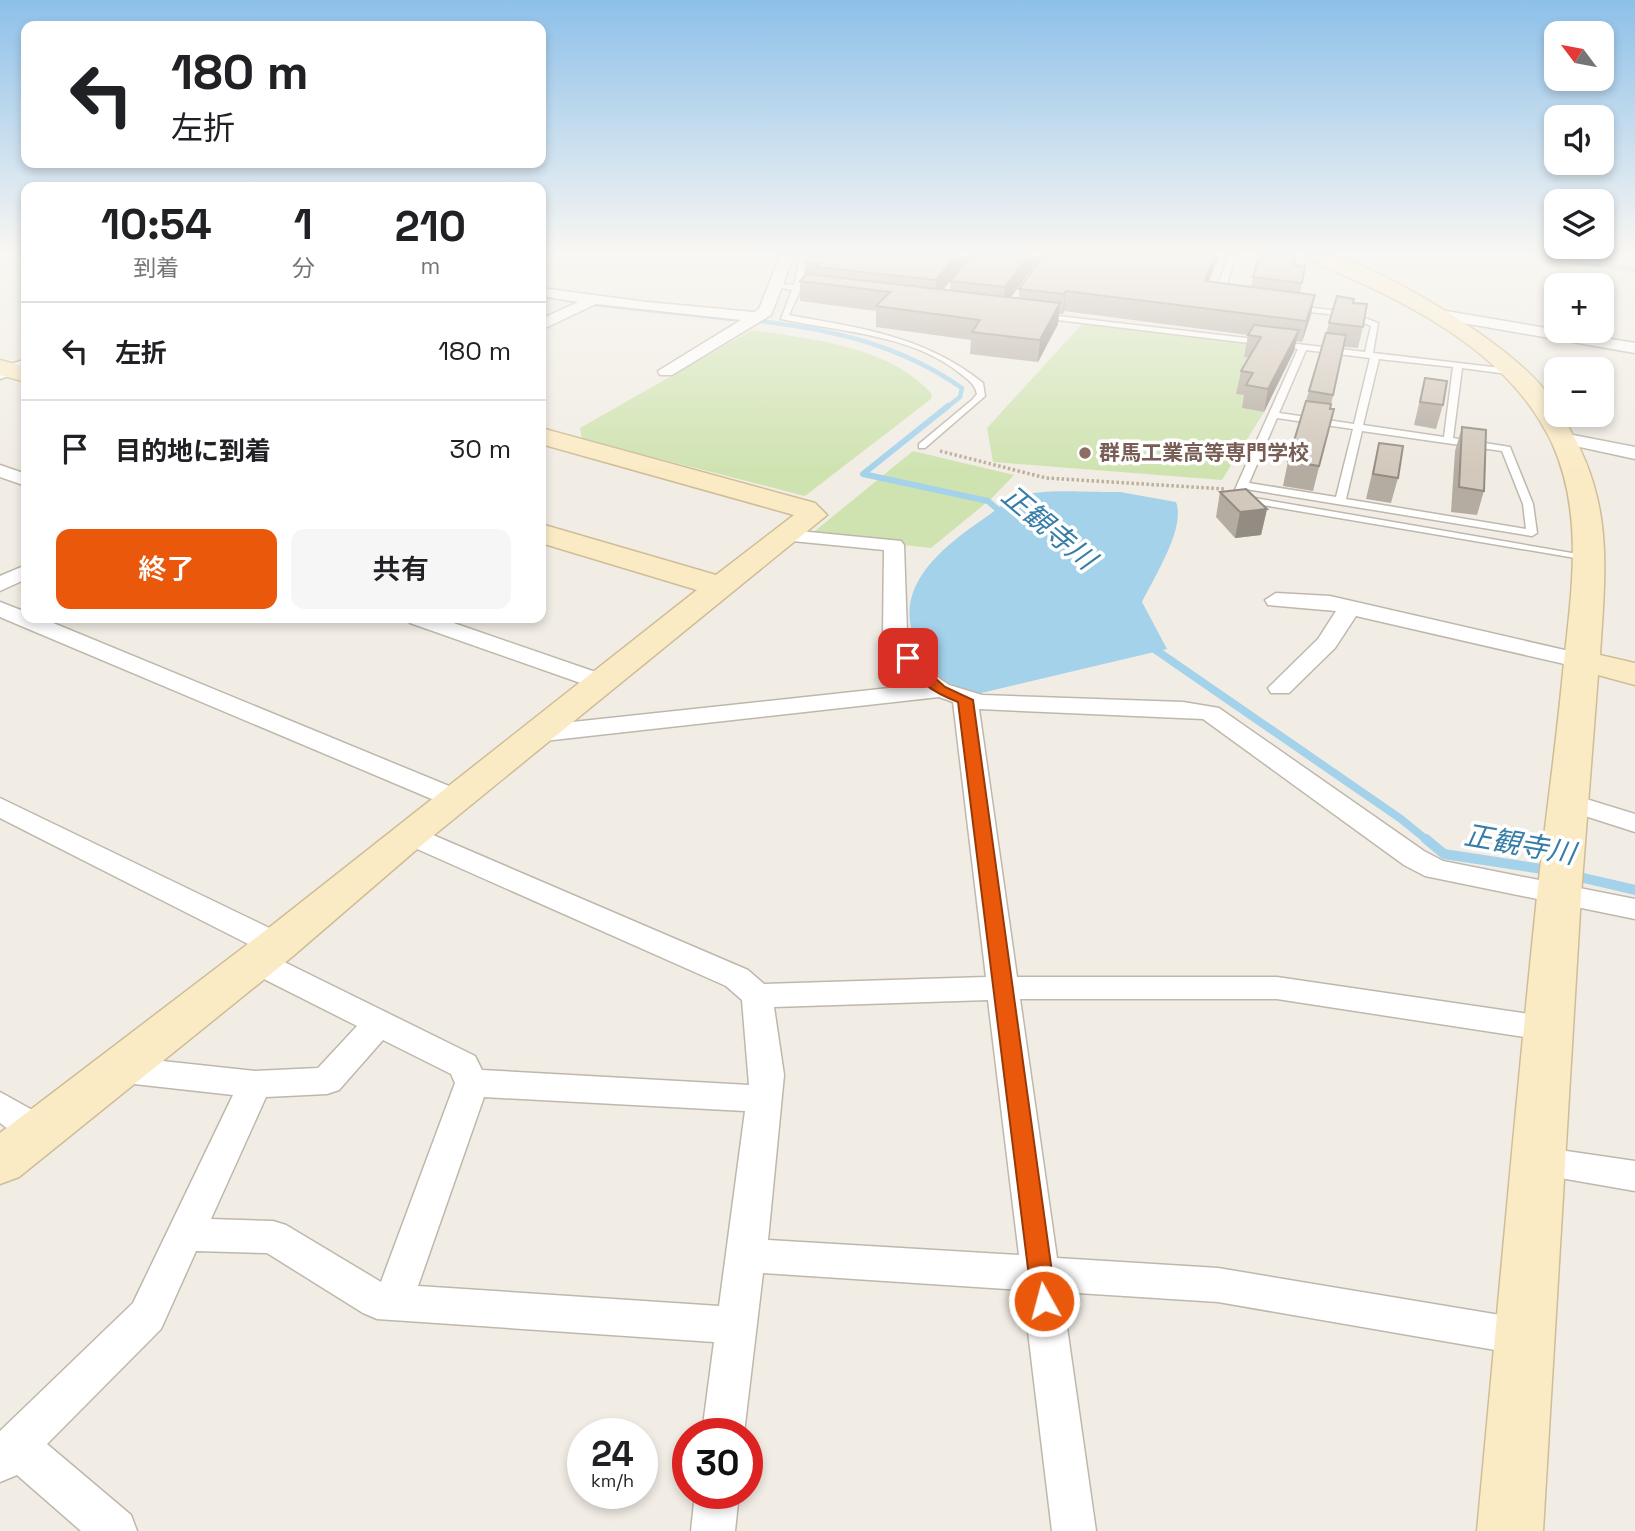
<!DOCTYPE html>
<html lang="ja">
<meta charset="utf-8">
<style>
:root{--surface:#fff;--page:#f6f6f6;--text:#202124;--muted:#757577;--line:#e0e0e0;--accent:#ea580c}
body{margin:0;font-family:"Space Grotesk","Noto Sans JP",sans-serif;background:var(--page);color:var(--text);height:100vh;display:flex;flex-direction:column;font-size:26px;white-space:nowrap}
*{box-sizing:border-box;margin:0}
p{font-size:23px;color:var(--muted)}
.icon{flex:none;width:38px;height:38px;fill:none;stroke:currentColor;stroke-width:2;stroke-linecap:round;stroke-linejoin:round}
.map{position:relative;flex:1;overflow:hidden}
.side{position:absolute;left:21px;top:182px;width:525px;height:441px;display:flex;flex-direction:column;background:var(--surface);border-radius:14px;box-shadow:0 4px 10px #0003}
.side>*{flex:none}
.banner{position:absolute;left:21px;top:21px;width:525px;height:147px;border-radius:14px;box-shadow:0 4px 10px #0003;background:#fff;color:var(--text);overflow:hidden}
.needle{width:46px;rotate:302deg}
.fabs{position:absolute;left:1544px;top:21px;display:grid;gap:14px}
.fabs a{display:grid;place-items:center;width:70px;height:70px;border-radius:14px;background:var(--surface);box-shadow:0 4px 10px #0003;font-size:35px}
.speed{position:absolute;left:567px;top:1418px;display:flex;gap:14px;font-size:35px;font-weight:700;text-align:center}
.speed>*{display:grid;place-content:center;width:91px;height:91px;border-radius:50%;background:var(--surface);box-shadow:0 4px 10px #0003;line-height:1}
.speed small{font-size:18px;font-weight:400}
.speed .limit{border:10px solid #d22;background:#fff;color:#111}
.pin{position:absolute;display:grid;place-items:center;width:60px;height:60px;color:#fff;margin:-30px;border-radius:14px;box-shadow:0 4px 10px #0006}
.me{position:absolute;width:77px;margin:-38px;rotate:353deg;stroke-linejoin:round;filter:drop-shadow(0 0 5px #0008)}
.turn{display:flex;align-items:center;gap:24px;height:147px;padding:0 35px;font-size:32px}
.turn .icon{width:91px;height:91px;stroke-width:2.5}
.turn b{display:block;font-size:49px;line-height:60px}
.eta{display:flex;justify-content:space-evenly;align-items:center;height:119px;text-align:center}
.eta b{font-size:42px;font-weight:600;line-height:49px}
.button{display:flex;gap:14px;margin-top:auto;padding:14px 35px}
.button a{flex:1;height:80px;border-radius:14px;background:var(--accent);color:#fff;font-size:28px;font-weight:600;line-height:80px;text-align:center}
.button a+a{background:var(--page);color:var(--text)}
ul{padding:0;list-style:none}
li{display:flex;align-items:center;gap:21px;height:98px;padding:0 35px;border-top:2px solid var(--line)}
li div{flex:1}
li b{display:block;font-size:26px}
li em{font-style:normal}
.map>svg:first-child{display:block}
.green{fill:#cfe3b0}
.water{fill:#a4d2eb}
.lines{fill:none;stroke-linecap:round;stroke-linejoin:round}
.stream-far3{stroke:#a4d2eb;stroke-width:4.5}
.stream-far2{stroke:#a4d2eb;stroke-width:6}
.stream-far1{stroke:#a4d2eb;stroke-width:8}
.stream{stroke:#a4d2eb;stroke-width:10}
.lane-casing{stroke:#bfb7ab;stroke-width:3}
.street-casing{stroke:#bfb7ab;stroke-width:3}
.secondary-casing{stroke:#cebd97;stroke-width:3}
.path{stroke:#bdaf9a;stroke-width:3.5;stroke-dasharray:2.5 2.5;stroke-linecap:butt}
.lane{fill:#fff;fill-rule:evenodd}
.street{fill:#fff;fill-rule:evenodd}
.secondary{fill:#fbebc5;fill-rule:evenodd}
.wall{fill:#b5aca1;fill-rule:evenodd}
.shaded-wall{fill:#938c83}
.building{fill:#d2c8bb;stroke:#938c83;stroke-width:2}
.route{fill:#ea580c;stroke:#983908;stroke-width:2}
.education-dot{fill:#8d6e63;stroke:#fff;stroke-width:2.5}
.labels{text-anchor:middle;stroke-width:7;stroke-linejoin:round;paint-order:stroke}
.far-education-label{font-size:21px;font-weight:bold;fill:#785e54;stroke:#fff;text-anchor:start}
.water-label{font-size:28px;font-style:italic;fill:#367da7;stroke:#fff}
</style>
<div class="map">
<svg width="1635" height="1531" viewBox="0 0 1635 1531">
<rect width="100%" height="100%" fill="#f1ede5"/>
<path class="green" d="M 1083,323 L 1251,343 L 1244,357 L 1255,362 C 1245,377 1251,392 1242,408 L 1264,412 L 1222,480 L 993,462 L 987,428 Z
M 752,330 C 811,339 890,346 932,394 L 931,399 L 805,496 L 582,439 L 580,428 Z
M 913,451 L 1014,475 L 992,498 L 931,548 L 810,535 Z"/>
<path class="water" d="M 1120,492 L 1176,502 C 1186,528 1154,577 1142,602 L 1167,649 L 973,695 C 962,689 944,683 936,673 C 880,608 921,562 979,522 C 990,515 1002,504 1014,498 C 1039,487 1093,493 1120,492 Z"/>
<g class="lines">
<path class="stream-far3" d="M 1531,256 L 1635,270
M 541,295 L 581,302
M 592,304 L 732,319
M 752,320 C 829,329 897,343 962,388 L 960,397 L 946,408"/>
<path class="stream-far2" d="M 948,406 L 863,474 L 988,501 L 1005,516"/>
<path class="stream-far1" d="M 1150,646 L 1401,819 L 1428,841"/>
<path class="stream" d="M 1426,839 L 1444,854 L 1549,870
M 1575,876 L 1635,890"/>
<g class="lane-casing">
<path id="lane" d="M 800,256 L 808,256 L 801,286 L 823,290 L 819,292 L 800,291 L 789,315 C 860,328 925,336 983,383 L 985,396 L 925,448 L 919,448 L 919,444 L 972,400 L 977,394 C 975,384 968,380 961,374 C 912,334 840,332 781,319 L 792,290 L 772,286 L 776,284 L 794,285 Z
M 1227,256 L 1235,256 L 1223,299 L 1219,301 L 1215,299 Z
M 1295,306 L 1349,312 L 1378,323 L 1373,353 L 1518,370 L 1518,374 L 1515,375 L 1462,368 L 1453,438 L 1510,447 L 1533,504 L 1537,533 L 1532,536 L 1246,489 L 1243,496 L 1589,556 L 1595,559 L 1593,561 L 1233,500 L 1232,498 L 1237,485 L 1298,349 L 1041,318 L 1037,316 L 1041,314 L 1365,352 L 1371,326 L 1347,316 L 1292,310 L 1291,308 ZM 1306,350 L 1370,358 L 1354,424 L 1279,413 ZM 1379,359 L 1453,367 L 1444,437 L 1363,425 ZM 1277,418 L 1353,429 L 1336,497 L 1249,483 ZM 1362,431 L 1502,451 L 1523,504 L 1526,529 L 1346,499 Z"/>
</g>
<g class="street-casing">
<path id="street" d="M 780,256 L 794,256 L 771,315 L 672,375 L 660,375 L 658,371 L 741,320 L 596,304 L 541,330 L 541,319 L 578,302 L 541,296 L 541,288 L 647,302 L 754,312 L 759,309 Z
M 1434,309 L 1635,343 L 1635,353 L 1429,317 L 1429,311 Z
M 26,359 L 26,370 L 0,379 L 0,368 Z
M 1563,433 L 1635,447 L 1635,459 L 1557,442 L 1554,438 L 1557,434 Z
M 0,465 L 26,474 L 26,486 L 0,477 Z
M 789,530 L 901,541 L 904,545 L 907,633 L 933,674 L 949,685 L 982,695 L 1183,702 L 1219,708 L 1424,851 L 1443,861 L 1635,899 L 1635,919 L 1425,876 L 1404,865 L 1203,719 L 979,709 L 1017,977 L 1277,977 L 1550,1017 L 1562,1020 L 1566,1029 L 1562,1038 L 1550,1041 L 1277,999 L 1020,999 L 1057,1258 L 1218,1268 L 1524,1319 L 1538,1324 L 1544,1337 L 1538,1350 L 1524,1355 L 1218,1302 L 1062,1292 L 1096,1531 L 1052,1531 L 1023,1290 L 763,1273 L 744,1433 L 702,1433 L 714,1342 L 377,1319 L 363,1313 L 267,1253 L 196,1251 L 161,1329 L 47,1444 L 131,1515 L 137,1531 L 81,1531 L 17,1475 L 0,1482 L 0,1431 L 133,1303 L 233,1095 L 116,1082 L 104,1078 L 99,1069 L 104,1060 L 116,1056 L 255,1071 L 318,1068 L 357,1026 L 244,969 L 240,961 L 244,953 L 255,950 L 266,953 L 475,1056 L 482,1070 L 749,1085 L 742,1000 L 726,986 L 399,841 L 395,835 L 399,829 L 409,826 L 419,829 L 748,970 L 764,984 L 986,977 L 953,702 L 939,697 L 535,742 L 526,739 L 522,734 L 526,729 L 535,726 L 917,685 L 883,633 L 884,550 L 782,540 L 779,536 ZM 988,1000 L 1019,1255 L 768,1240 L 784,1075 L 774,1007 ZM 383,1040 L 451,1074 L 455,1083 L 381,1282 L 286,1225 L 273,1221 L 211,1219 L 266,1097 L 327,1094 L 339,1090 ZM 484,1097 L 745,1111 L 719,1306 L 418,1286 Z
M 26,565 L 26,579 L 0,591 L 0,576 Z
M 1276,593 L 1330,596 L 1582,654 L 1590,656 L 1594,661 L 1590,666 L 1582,668 L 1356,616 L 1335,648 L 1289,693 L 1271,693 L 1268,688 L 1318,639 L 1336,611 L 1268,605 L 1265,600 Z
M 0,602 L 26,612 L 26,618 L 41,618 L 466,793 L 470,799 L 466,805 L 456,807 L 446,805 L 0,617 Z
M 407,618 L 439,618 L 610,677 L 613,682 L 610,687 L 592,687 L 410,623 Z
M 1570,794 L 1635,814 L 1635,832 L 1560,808 L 1556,802 L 1560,796 Z
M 0,798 L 288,937 L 292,945 L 288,953 L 277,956 L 266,953 L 0,818 Z
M 0,1092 L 52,1121 L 58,1131 L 52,1141 C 31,1148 17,1135 0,1123 Z
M 1539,1147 L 1635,1161 L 1635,1191 L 1526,1172 L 1521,1162 L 1526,1152 Z
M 695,1493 L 739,1493 L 735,1531 L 691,1531 Z"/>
</g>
<g class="secondary-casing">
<path id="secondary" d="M 1305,256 C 1313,256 1323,254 1332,256 C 1376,263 1556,368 1556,415 L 1561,415 C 1614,496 1606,563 1600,655 L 1635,663 L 1635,685 L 1598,675 L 1581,895 L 1543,1531 L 1477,1531 C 1497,1320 1515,1108 1537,897 C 1545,822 1556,747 1563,672 C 1571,595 1585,516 1552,443 C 1508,348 1398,297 1308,260 Z
M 0,360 L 26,367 L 26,382 L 0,375 Z
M 541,428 L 815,503 L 827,515 L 423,844 L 293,956 L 19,1177 L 0,1184 L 0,1133 L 261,934 L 697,590 L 541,543 L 541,524 L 716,575 L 794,515 L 541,444 Z"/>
</g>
<path class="path" d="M 940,451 L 1046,478 L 1225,489"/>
<use href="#lane" class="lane"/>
<use href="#street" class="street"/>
<use href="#secondary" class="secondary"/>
</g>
<path class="wall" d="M 1041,256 L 1011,297 L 1019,298 L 1019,289 L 1209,281 L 1251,286 L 1253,277 L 1295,265 L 1305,266 L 1300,293 L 1311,315 L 1302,342 L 1296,341 L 1294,351 L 1264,412 L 1242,408 L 1244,395 L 1236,394 L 1241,371 L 1249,358 L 1244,357 L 1248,335 L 1064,311 L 1063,314 L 1059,314 L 1058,324 L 1038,362 L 970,354 L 971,340 L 876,327 L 876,311 L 800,301 L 800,281 L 805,276 L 805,262 ZM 969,258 L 950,281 L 950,290 L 943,290 Z
M 1353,303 L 1363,327 L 1358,348 L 1344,347 L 1330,409 L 1328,432 L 1313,491 L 1283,486 L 1288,461 L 1329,323 Z
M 1425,378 L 1443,405 L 1436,429 L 1414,425 Z
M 1462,427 L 1484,491 L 1477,515 L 1451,512 L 1455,451 Z
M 1379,443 L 1398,478 L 1391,503 L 1366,499 Z
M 1220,492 L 1267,509 L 1261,535 L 1235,538 L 1216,517 Z"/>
<path class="shaded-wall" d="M 956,256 L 971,256 L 935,299 L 936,280 Z
M 1029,256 L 1041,256 L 1004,307 L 1005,287 Z
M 1215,256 L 1218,256 L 1218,258 L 1202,300 L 1205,281 Z
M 1066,291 L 1064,311 L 1063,314 L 1065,294 Z
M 1315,295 L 1311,315 L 1302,342 L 1306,321 Z
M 1060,303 L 1058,324 L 1038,362 L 1040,340 Z
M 1299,330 L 1294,351 L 1264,412 L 1268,389 Z
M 1267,509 L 1261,535 L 1235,538 L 1240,512 Z"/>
<path class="building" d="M 811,256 L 956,256 L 936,280 L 816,267 L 820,263 L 805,262 Z
M 971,256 L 1029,256 L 1005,287 L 950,281 Z
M 1043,256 L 1215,256 L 1205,281 L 1315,295 L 1306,321 L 1066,291 L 1065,294 L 1019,289 Z
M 1259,256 L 1296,256 L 1294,265 L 1305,266 L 1302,283 L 1253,277 Z
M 807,274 L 1060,303 L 1040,340 L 972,332 L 980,320 L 876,306 L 890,292 L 800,281 Z
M 1337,296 L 1354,299 L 1353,303 L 1367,304 L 1363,327 L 1329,323 Z
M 1254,325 L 1299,330 L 1268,389 L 1246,385 L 1253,373 L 1241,371 L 1261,337 L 1248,335 Z
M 1326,333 L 1346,335 L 1333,395 L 1309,391 Z
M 1425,378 L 1447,381 L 1443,405 L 1420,402 Z
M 1306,401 L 1331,404 L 1330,409 L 1334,409 L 1319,466 L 1288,461 Z
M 1462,427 L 1486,430 L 1484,491 L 1459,487 Z
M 1379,443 L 1403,446 L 1398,478 L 1373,474 Z
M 1246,489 L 1267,509 L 1240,512 L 1220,492 Z"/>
<linearGradient id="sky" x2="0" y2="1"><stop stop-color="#8dc0e9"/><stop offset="0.54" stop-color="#f9f7f3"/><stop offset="1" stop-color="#f9f7f3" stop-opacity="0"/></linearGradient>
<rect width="1635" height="470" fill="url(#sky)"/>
<path class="route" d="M 908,654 L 945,687 L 973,700 L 1056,1301 L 1052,1309 L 1044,1312 L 1035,1309 L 1032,1301 L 958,702 C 932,692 917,681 901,658 Z"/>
<circle class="education-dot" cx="1085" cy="453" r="7"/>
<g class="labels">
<g class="far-education-label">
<text x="1099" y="460">群馬工業高等専門学校</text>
</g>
<g class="water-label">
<text transform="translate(1049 527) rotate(40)" y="10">正観寺川</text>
<text transform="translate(1520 844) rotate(10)" y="10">正観寺川</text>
</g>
</g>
</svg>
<div class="fabs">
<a><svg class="needle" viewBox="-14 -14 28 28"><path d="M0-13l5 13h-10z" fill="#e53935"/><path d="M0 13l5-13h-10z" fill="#757577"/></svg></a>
<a><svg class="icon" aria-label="sound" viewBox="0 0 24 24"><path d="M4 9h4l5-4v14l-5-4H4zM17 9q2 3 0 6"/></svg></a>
<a><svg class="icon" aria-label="layers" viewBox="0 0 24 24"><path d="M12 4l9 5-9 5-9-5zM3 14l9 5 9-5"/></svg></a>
<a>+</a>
<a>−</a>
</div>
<div class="speed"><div>24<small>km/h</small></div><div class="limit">30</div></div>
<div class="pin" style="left:908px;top:658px;background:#d93025"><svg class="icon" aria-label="arrive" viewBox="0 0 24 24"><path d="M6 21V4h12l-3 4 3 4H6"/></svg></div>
<svg class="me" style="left:1044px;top:1301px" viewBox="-20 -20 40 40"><circle r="17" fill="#ea580c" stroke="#fff" stroke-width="3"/><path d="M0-11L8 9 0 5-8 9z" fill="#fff"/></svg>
<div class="banner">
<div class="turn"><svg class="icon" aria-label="left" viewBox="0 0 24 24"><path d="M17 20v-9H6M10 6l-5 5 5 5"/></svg><div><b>180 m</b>左折</div></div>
</div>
<section class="side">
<div class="eta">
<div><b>10:54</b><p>到着</p></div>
<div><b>1</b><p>分</p></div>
<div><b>210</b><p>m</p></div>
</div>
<ul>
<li><svg class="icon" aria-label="left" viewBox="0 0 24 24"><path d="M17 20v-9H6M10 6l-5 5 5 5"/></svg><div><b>左折</b></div><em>180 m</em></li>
<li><svg class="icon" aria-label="arrive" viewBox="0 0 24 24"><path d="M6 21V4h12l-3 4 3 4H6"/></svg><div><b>目的地に到着</b></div><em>30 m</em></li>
</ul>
<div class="button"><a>終了</a><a>共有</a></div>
</section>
</div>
